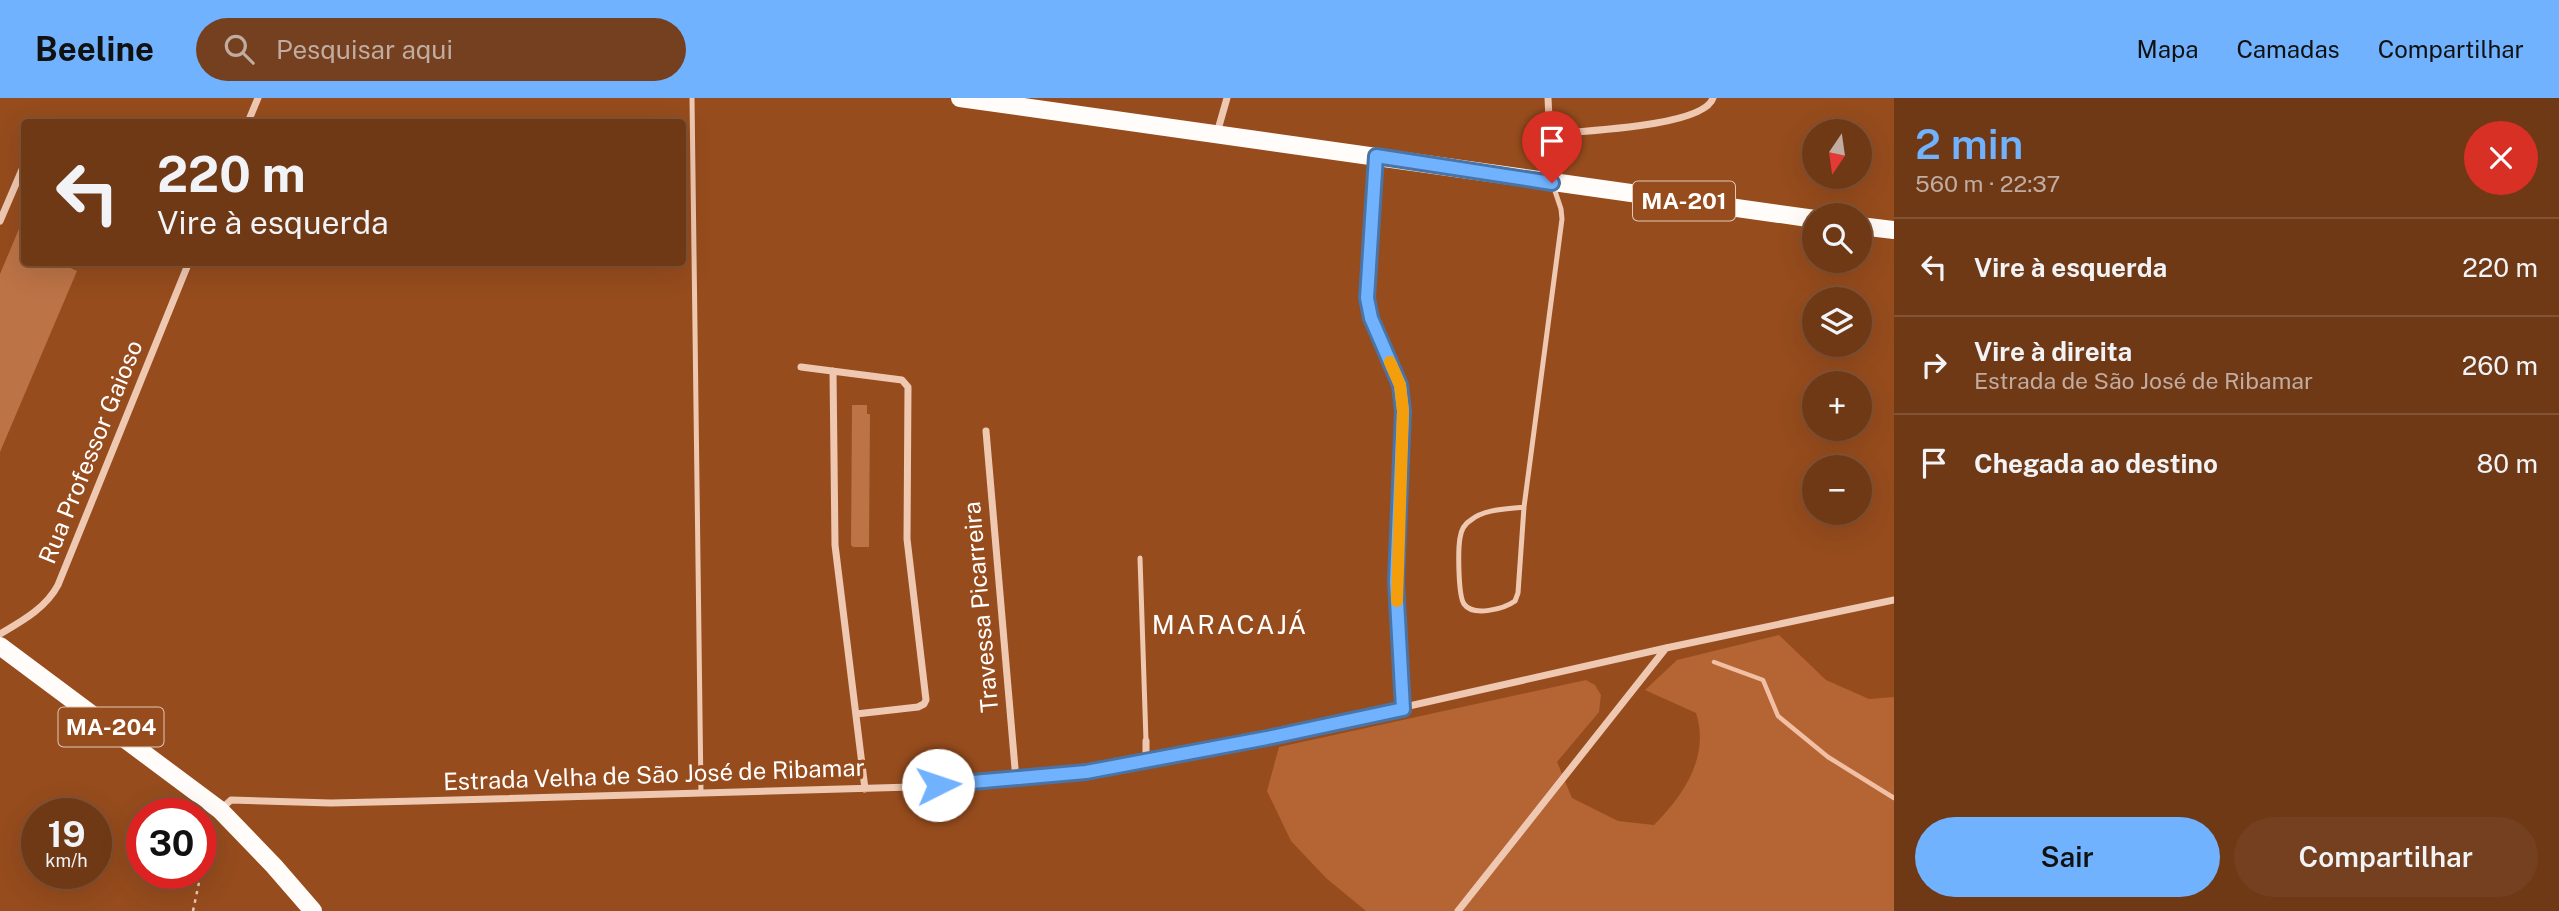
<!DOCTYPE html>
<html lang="pt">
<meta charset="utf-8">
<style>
:root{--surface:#703916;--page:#75401f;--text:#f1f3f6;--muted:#c0aca1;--line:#825335;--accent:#70b2fe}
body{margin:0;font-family:"Public Sans",sans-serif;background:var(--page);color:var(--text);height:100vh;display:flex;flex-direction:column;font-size:26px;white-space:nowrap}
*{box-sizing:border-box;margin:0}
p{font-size:23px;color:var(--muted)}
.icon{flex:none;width:38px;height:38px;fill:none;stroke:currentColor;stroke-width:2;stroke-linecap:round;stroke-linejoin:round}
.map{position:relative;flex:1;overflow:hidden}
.details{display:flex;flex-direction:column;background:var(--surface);width:665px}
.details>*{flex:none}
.guide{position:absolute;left:21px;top:21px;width:665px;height:147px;border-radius:7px;box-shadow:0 7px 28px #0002,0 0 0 2px var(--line);background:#703916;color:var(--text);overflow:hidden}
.needle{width:46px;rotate:193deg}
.tools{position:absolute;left:1802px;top:21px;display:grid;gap:14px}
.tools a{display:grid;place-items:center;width:70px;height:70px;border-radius:50%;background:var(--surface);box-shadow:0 7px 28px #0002,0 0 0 2px var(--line);font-size:35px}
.speed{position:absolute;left:21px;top:700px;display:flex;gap:14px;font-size:35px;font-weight:700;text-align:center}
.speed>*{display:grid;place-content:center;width:91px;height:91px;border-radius:50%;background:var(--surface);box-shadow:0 7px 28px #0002,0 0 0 2px var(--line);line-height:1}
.speed small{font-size:18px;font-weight:400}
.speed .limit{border:10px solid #d22;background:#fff;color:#111}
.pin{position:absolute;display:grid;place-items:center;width:60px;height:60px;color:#fff;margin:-72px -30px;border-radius:50% 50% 50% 0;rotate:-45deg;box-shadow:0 0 7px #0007}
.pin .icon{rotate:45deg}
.me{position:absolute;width:77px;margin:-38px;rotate:86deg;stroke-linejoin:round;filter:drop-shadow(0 0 5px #0008)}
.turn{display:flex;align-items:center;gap:24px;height:147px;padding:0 21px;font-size:32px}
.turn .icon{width:91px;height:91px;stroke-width:2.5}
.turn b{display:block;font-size:49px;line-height:60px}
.round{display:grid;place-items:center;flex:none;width:74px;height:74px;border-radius:37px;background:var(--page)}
.overview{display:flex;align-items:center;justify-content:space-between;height:119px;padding:0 21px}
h1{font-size:42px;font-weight:600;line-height:52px;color:var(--accent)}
.primary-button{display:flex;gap:14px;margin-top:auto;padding:14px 21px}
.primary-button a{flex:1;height:80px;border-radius:42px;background:var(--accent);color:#111;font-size:28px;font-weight:600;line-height:80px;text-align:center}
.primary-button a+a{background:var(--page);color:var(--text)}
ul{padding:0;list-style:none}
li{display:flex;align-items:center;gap:21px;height:98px;padding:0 21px;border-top:2px solid var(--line)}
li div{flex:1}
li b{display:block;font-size:26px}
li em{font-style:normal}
header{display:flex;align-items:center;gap:42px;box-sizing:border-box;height:98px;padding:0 35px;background:var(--accent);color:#111}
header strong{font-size:33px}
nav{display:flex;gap:38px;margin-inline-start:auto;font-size:24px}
.search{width:490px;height:63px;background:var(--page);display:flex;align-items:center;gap:18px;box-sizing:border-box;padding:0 24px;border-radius:38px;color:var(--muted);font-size:26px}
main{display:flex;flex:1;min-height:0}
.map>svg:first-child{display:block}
.green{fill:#b56434}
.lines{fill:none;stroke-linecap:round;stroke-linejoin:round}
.stream{stroke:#f1c0a4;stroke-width:4.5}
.building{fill:#bc7346}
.path{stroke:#efc8b1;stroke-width:2.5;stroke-dasharray:3.5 5;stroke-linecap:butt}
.service{stroke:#efc8b1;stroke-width:5}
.minor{stroke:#efc8b1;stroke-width:7}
.primary{stroke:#fffcf9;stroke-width:18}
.route-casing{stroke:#4974a5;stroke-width:18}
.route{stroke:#70b2fe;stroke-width:12}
.slow{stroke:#f59e0b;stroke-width:12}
.labels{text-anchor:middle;stroke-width:7;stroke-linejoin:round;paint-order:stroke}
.shield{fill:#964c1d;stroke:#e0c9bb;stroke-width:2}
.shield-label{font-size:23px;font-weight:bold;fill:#fff}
.street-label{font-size:24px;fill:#fff;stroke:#964c1d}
.neighbourhood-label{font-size:26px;letter-spacing:2px;fill:#fff;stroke:#964c1d}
</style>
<header>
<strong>Beeline</strong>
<div class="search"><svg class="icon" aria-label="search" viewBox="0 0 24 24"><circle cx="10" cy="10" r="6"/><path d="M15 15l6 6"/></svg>Pesquisar aqui</div>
<nav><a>Mapa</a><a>Camadas</a><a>Compartilhar</a></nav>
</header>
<main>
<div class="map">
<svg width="1894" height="813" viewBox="0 0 1894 813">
<rect width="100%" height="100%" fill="#964c1d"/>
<path class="green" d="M 1779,537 L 1826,582 L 1869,601 L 1894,599 L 1894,813 L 1366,813 L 1326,780 L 1291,743 L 1267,693 L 1279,649 L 1586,582 L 1595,587 L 1601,597 L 1599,614 L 1557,664 L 1572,700 L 1618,723 L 1654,727 C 1684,697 1710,658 1696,615 L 1645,592 L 1677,562 Z"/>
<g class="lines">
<path class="stream" d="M 1714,564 L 1763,582 L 1778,618 L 1828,659 L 1894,700"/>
</g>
<path class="building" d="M 24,119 L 24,164 L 57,164 L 77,173 L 0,354 L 0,176 Z
M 852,307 L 867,307 L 867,316 L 870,316 L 869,449 L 853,449 L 851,447 Z"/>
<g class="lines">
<path class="path" d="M 201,773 L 214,729
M 193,813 L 201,775"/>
<path class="service" d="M 692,0 L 701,695
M 1376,61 L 1368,199 L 1371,220 L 1400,287 L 1403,313 L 1396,484 L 1403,593
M 1524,409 C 1508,411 1484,411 1471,422 C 1464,426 1461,433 1460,440 C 1458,451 1458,497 1464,506 C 1473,519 1504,511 1515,503 L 1518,495 L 1524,409 L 1562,121 L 1561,111 L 1553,87
M 1140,460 L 1146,643"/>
<path class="minor" d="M 1548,0 L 1552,83
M 248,24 L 258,0
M 1217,35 L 1227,0
M 1550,36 C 1580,33 1704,29 1713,0
M 0,123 L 24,67
M 801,269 L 902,282 L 908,289 L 907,441 L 926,602 L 924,606 L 918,609 L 856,616
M 833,273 L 835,447 L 865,691
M 986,333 L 1016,682
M 0,536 C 22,523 46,510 58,487 L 189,164
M 1403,593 L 1403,611
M 1146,643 L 1146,663
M 220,712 L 231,702 L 331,705 L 418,703 L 912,689 L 1086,674 L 1267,640 L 1666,550 L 1894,502
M 1458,813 L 1666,550"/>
<path class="primary" d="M 960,0 L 1815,121
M 1860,128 L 1894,132
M 0,548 L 220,712 L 274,768 L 313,813"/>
</g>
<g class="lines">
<g class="route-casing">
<path id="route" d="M 938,687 L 1086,674 L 1267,640 L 1403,611 L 1396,484 L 1403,313 L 1400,287 L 1371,220 L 1367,200 L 1376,58 L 1552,85"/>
</g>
<use href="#route" class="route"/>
<path class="slow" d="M 1390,264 L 1400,287 L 1403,313 L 1397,503"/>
</g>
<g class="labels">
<g class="shield">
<rect x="1633" y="83.5" width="102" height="39" rx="5"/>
<rect x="58.5" y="609.5" width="105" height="39" rx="5"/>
</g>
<g class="shield-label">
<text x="1684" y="111">MA-201</text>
<text x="111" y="637">MA-204</text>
</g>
<g class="street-label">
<text transform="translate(91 354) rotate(-68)" y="8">Rua Professor Gaioso</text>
<text transform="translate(981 509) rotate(-95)" y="8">Travessa Picarreira</text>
<text transform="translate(654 677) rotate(-2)" y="8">Estrada Velha de São José de Ribamar</text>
</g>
<g class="neighbourhood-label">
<text x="1230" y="536">MARACAJÁ</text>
</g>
</g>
</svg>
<div class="tools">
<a><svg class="needle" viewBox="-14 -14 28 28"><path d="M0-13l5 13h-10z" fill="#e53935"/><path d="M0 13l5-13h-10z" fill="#c0aca1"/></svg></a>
<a><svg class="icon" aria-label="search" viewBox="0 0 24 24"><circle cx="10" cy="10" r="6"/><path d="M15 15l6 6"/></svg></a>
<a><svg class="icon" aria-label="layers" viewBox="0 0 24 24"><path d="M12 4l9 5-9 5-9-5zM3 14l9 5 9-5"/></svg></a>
<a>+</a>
<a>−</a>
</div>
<div class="speed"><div>19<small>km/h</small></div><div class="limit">30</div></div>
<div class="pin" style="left:1552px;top:85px;background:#d93025"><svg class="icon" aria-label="arrive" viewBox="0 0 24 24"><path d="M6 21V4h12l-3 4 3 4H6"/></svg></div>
<svg class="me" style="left:938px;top:687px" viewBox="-20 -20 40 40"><circle r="19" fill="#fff"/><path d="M0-13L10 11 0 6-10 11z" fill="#70b2fe"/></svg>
<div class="guide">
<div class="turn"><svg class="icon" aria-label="left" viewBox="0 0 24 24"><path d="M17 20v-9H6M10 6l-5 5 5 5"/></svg><div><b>220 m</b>Vire à esquerda</div></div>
</div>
</div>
<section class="details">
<div class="overview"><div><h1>2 min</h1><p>560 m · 22:37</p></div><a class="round" style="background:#d93025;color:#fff"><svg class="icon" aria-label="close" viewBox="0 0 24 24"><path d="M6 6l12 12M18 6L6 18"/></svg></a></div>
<ul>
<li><svg class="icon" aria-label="left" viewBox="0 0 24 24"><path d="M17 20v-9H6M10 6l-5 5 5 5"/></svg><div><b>Vire à esquerda</b></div><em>220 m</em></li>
<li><svg class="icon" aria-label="right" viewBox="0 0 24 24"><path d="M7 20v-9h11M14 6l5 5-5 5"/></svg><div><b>Vire à direita</b><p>Estrada de São José de Ribamar</p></div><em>260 m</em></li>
<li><svg class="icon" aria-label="arrive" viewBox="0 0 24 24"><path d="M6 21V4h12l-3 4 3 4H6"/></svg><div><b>Chegada ao destino</b></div><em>80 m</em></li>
</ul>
<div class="primary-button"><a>Sair</a><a>Compartilhar</a></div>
</section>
</main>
